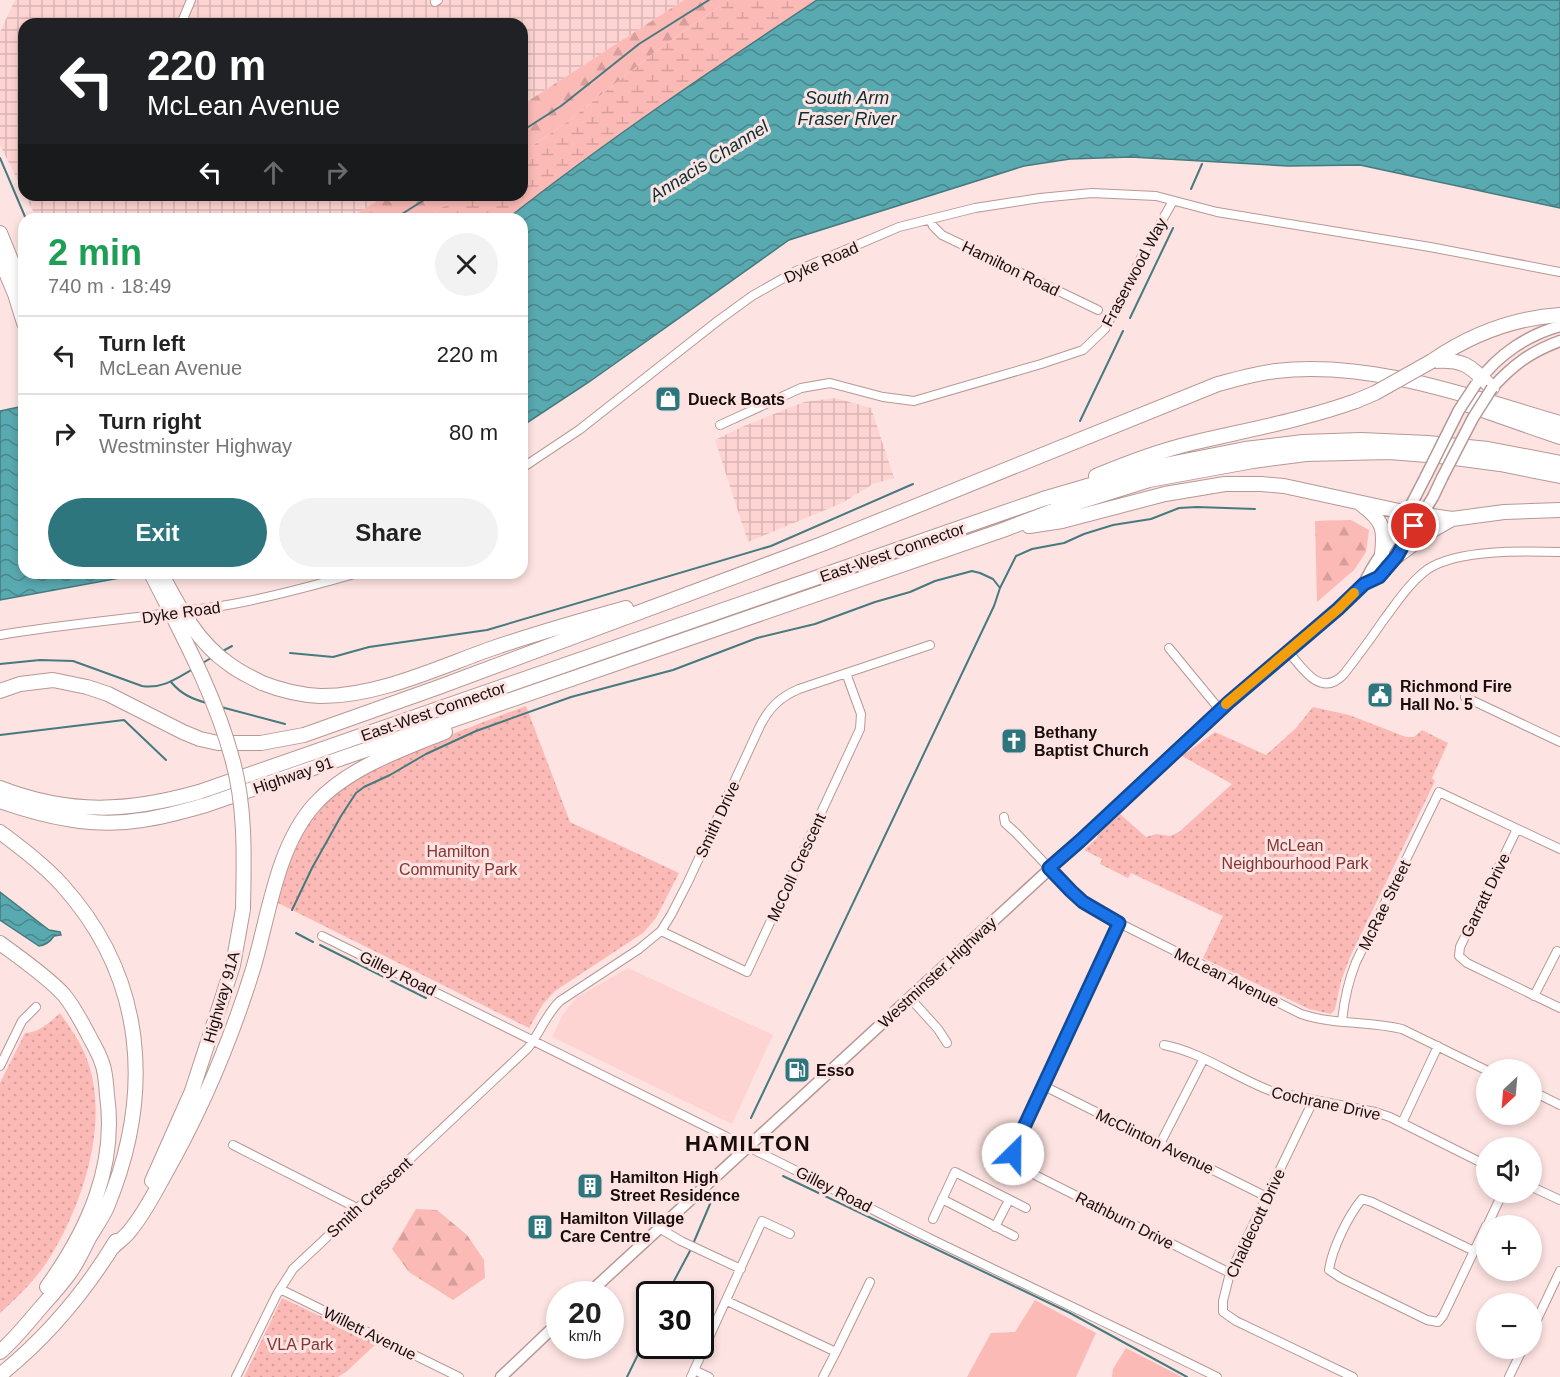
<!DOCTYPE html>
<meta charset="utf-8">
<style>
:root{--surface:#fff;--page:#f2f2f2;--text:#222;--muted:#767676;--line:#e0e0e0;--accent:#2d767d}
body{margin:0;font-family:Arial,sans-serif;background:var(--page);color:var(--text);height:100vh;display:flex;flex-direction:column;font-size:22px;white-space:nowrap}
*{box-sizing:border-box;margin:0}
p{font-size:20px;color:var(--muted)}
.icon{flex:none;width:33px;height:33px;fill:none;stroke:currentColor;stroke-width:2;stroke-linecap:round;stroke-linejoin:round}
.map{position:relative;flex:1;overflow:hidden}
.sheet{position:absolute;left:18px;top:213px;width:510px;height:366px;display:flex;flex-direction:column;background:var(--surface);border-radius:18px;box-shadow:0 3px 9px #0003}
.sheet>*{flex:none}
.banner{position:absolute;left:18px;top:18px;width:510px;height:183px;border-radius:18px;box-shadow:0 3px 9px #0003;background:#202124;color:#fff;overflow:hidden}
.needle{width:39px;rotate:206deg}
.fabs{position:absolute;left:1476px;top:1059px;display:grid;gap:12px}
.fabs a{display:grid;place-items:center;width:66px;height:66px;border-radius:50%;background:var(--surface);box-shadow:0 3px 9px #0003;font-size:30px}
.speed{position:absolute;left:546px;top:1281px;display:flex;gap:12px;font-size:30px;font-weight:700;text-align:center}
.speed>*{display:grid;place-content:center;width:78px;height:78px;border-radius:50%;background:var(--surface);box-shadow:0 3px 9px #0003;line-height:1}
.speed small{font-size:15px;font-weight:400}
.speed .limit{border:3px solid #111;border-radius:9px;background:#fff;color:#111}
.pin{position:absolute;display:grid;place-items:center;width:51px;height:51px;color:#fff;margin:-26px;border:3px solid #fff;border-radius:50%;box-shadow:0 2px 6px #0007}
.me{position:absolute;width:66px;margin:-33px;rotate:23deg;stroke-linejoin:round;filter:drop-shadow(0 0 4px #0008)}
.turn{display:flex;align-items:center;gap:21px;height:126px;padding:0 30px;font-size:27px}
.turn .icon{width:78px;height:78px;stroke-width:2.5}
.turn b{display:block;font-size:42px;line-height:51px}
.lanes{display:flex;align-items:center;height:57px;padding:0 30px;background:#0003;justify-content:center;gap:30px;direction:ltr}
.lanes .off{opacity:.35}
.round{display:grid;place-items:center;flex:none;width:63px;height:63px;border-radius:32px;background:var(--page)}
.head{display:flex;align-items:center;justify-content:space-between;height:102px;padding:0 30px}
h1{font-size:36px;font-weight:700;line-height:45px;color:#1e9e55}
.action{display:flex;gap:12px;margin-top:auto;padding:12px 30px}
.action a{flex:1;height:69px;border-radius:36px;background:var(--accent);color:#fff;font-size:24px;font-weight:700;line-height:69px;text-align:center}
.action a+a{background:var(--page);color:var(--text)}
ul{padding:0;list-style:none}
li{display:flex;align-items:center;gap:18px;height:78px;padding:0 30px;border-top:2px solid var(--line)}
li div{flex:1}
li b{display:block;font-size:22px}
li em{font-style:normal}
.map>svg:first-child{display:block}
.built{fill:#fed4d2}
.industrial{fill:url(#industrial-grid)}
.grass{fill:#fcbab6}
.forest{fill:url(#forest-firs)}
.wetland{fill:url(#wetland-marsh)}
.park{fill:url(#park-dots)}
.water{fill:url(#water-waves);stroke:#467a7f;stroke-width:1.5}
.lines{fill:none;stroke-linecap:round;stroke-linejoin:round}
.stream{stroke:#467a7f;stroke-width:2}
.street-casing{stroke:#b79896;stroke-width:10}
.secondary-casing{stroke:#b79896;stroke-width:13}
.highway-casing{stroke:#b79896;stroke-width:16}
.street{stroke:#fff;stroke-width:8}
.secondary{stroke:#fff;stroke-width:10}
.highway{stroke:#fff;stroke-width:14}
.secondary-bridge-casing{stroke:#b79896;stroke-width:13;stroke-linecap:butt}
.highway-bridge-casing{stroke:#b79896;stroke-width:16;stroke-linecap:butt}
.secondary-bridge{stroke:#fff;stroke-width:10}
.highway-bridge{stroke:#fff;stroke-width:14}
.route-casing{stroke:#114b97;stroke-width:15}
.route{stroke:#1a73e8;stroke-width:10}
.slow{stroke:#f59e0b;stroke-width:10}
.labels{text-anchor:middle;stroke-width:6;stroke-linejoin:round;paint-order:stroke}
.street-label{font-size:16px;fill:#180d0d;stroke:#fde3e1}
.poi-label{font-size:16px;font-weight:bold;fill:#180d0d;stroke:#fde3e1;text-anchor:start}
.park-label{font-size:16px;fill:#823434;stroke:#fde3e1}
.water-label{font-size:18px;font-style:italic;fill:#073034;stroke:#fde3e1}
.district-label{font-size:22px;font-weight:bold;letter-spacing:1.5px;fill:#180d0d;stroke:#fde3e1}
</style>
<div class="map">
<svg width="1560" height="1377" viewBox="0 0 1560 1377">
<defs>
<pattern id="industrial-grid" width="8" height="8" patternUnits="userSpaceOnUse" patternTransform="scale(1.5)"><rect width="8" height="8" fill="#fed4d2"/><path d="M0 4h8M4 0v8" fill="none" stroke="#d9b5b3"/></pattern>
<pattern id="forest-firs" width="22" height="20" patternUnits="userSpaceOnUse" patternTransform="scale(1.5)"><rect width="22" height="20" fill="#fcbab6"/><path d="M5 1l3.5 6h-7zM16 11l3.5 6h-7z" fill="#d79f9b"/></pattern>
<pattern id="wetland-marsh" width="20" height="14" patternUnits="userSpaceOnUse" patternTransform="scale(1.5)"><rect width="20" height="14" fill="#fcbab6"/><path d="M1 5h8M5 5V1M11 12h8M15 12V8" fill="none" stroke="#d79f9b"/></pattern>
<pattern id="park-dots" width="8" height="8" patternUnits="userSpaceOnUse" patternTransform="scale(1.5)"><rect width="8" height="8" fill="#fcbab6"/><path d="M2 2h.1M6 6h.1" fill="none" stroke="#d79f9b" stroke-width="1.8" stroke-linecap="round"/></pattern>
<pattern id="water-waves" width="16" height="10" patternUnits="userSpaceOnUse" patternTransform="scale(1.5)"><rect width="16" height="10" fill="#59a9b0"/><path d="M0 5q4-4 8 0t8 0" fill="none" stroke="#49888e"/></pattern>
</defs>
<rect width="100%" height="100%" fill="#fde3e1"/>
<path class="built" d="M 628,968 L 773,1035 L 732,1124 L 552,1037 L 563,1014 L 577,997 Z"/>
<path class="industrial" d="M 15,0 L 684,0 L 522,105 L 522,24 L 24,24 L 24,193 L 0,145 L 0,32 Z
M 25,195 L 386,195 L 349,219 L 37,219 Z
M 835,398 L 871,408 L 894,478 L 873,484 L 842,503 L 748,542 L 715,440 L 744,426 L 804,402 Z"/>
<path class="grass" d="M 1035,1300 L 1096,1333 L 1076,1377 L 967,1377 L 991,1333 L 1015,1332 Z
M 1126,1348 L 1182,1377 L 1112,1377 L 1113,1369 Z"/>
<path class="forest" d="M 684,0 L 729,0 L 660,48 L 567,122 L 522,153 L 522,105 Z
M 386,195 L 460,195 L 425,219 L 349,219 Z
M 1351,520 L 1369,530 L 1366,552 L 1354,570 L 1317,602 L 1315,521 Z
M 416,1209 L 437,1210 L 467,1235 L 484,1260 L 485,1278 L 453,1300 L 409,1272 L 392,1249 Z"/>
<path class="wetland" d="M 729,0 L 847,0 L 522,219 L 425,219 L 460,195 L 522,195 L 522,153 L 567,122 L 660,48 Z"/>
<path class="park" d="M 526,706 L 570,822 L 679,873 L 656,918 L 643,933 L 555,991 L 543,1004 L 529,1028 L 276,902 C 284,875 292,845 309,822 C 334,787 372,769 410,752 C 448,735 487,721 526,706 Z
M 1313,707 L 1349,715 L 1406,737 L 1414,737 L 1422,730 L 1448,743 L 1432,778 L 1435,781 L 1350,957 L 1341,981 L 1335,1009 L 1331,1014 L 1309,1009 L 1203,958 L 1223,916 L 1131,873 L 1128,878 L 1100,864 L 1102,859 L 1084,850 L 1097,838 L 1098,834 L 1120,814 L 1146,837 L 1156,834 L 1170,836 L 1179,832 L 1232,784 L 1182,756 L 1215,732 L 1266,755 L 1295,729 Z
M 60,1013 C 68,1025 78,1038 84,1052 C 113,1117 83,1206 47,1262 C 34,1281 17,1298 0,1313 L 0,1083 L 25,1033 C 39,1033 50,1022 60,1013 Z
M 282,1298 L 377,1343 L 346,1372 L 338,1377 L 244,1377 Z"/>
<path class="water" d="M 817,0 L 1560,0 L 1560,208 L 1360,165 L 1288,166 L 1131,157 L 1070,159 L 1024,166 L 789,240 L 589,382 L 522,426 L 522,219 L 504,219 L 512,215 C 610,138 713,69 817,0 Z
M 24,406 L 24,573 L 147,573 L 0,600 L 0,411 Z
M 0,892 L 49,930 L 60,932 L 61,935 L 54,936 C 50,942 46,945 39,946 L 0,920 Z"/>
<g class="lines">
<path class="stream" d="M 522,131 L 561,106 L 639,44 L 709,0
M 0,158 L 26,219
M 1191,189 L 1202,164
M 394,219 L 432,195
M 1130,318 L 1173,228
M 1080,421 L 1123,331
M 221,652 L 232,646
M 290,653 L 333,657 L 369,647 L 487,630 L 771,546 L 913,484
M 0,664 L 40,660 L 73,661 L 142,686 C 162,689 176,679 193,669
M 201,664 L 211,658
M 171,682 C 181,694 192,699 207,703
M 221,707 L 285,724
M 0,735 L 124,720 L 166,760
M 292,910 L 312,868 L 341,816 L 356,793 L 364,787 L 390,775 L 426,754 L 476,731 L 571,697 L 673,670 L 757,638 L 815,624 L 875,602 L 910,592 L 935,581 L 972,571 L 980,573 L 993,579 L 1000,588
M 296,933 L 313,942
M 320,945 L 426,998
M 751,1118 L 994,606 L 1000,588 L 1016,556 L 1032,549 L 1064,543 L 1084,534 L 1113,525 L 1151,519 L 1179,508 L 1197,507 L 1255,509
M 783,1176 L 1070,1313 L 1187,1377
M 693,1244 L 713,1197
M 667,1294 L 691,1249
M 627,1377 L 650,1330"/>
<g class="street-casing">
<path id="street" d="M 435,2 L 438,0
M 181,24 L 191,0
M 930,219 L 933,226 L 942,235 L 1098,310
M 720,425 L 801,388 L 830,383 L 883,397 L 914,401 L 1041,364 L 1083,350 L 1105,329 L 1144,252 L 1173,201
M 522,468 L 579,430 L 719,320 L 752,296 L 796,271 L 899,227 L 975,208 L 1040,198 L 1092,193 L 1156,196 L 1217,212 L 1430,247 L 1560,272
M 0,635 C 77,622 156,617 233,604 C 276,596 316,585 358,573
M 1169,648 L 1220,710
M 1288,651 C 1302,668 1321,699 1344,674 C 1358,656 1372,637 1385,618 C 1398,601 1410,582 1428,569 C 1458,549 1524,551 1560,552
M 1465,697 L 1560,742
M 1004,817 L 1005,823 L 1016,833 L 1071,891 L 1083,902 L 1119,923 L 1301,1014 C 1334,1025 1368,1021 1402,1029 L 1486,1070
M 1517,829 L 1460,947 L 1459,956 L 1467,963 L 1560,1008
M 1119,923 L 1017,1142 C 1013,1151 1010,1160 1019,1167 L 1230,1273
M 661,931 L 747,972 L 860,729 L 861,714 L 846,673
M 322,936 L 727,1137 C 796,1169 862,1205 931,1239 C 1026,1285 1122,1330 1217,1377
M 1534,996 L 1557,951
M 909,997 L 938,1029 L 947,1043
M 1342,1022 C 1344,1000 1348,982 1356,962 L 1439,792 L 1560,849
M 1164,1045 C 1202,1052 1237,1079 1274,1092 L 1375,1112 L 1390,1117 L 1486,1165
M 0,1066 L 22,1021 L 36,1007
M 1044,1086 L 1267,1197
M 1532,1091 L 1560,1105
M 1313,1101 L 1230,1273 L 1223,1301 L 1223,1312 L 1236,1321 L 1353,1377
M 1402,1123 L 1438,1046
M 1160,1144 L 1203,1060
M 233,1145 L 357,1208
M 1532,1187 L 1560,1200
M 942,1199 L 1014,1236
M 933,1219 L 955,1172 L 1026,1208
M 1487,1226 L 1503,1192
M 995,1227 L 1009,1200
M 659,1228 L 681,1241 L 741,1269
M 1474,1251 L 1372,1202 L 1362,1199 C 1348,1216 1332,1249 1329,1270 L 1341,1278 L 1427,1320 L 1438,1322 L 1443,1316 L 1486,1226
M 280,1289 L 459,1377
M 727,1301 L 836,1352 L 823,1377
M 1532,1330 L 1560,1271
M 836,1352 L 870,1282
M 694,1370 L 709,1377
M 236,1377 L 277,1294 L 293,1269 L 528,1048 C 540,1033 546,1014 560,1001 L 639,949 L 661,931 L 671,915 L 687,884 L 760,726 C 769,708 780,697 799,689 L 930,645
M 691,1377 L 762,1221 L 790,1234
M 1509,1377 L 1523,1348"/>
</g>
<g class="secondary-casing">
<path id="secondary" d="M 1478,382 C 1498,355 1527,335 1560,326
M 1492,388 C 1513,365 1530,352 1560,341
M 1364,584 C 1371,566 1384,551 1394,535 C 1406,516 1416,495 1426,476
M 588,1294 L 1080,841 L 1220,710 L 1338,609 L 1364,584 L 1379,577 L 1397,556 L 1433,497 L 1442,478
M 501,1377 L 560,1321"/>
</g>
<g class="highway-casing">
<path id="highway" d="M 0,233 L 24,292
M 0,258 L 15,294 L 24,323
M 1432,361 C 1470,335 1514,318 1560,315
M 1434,361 C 1466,359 1471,367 1492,388
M 1468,405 L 1560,437
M 1096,476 C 1127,463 1159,451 1192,443 C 1247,430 1303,420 1356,401
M 1362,505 C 1383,521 1385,528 1382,554
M 1029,526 L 1062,521 L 1165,494 L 1225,484 L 1261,484 L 1284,486 L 1399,511 L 1452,519 L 1504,512 L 1560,510
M 1397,556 L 1431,531 L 1452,519
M 262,683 C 280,690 300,695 320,696 C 379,697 443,665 499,646 C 541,632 583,620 626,608
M 0,691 L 20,684 L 53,680 L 87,687 L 108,694 L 183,732 L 200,739 L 218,743 L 261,743 L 304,735 L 439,687 L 822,544 L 1218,384 C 1237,379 1257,373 1276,371 C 1371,360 1470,397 1560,423
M 0,788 C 70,815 128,812 199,792 L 1043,499 L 1149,468 L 1245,449 L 1303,442 L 1361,440 L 1428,443 L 1488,449 L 1560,463
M 0,801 C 46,817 94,828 142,820 C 164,817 185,811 206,805 L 1003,530 L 1066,506 L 1149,480 L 1253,461 L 1306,454 L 1389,452 L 1440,456 L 1500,464 L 1560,476
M 0,832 C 21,848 44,865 62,885 C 146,978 154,1094 107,1207 C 102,1218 95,1228 89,1238 C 83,1250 77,1263 69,1274 C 61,1285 52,1295 43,1305 C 29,1321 16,1338 0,1352
M 0,943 C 20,958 48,977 64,995 C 74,1007 81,1021 88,1034 C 93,1044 99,1053 102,1063 C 106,1073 106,1085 107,1095 C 117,1166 88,1230 47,1287
M 152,1181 L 192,1091 L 233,965 L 243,909
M 113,1247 C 119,1241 127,1236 132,1228 C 145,1212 155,1192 165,1174 C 202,1109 231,1040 253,969 C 269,916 276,847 315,804 C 348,768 400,750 445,732
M 0,1375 C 46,1338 85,1292 116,1241"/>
</g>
<use href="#street" class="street"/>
<use href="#secondary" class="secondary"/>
<use href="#highway" class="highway"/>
<g class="secondary-bridge-casing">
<path id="secondary-bridge" d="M 1426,476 L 1459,410 L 1476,384
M 1442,478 L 1473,418 L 1492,388"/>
</g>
<g class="highway-bridge-casing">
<path id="highway-bridge" d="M 1356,401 L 1375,393 L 1432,361
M 151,573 C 181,633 214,692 232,758 C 246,807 244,858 243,909
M 161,573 C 179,607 197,642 229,664 C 239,672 251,677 262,683"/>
</g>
<use href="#secondary-bridge" class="secondary-bridge"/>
<use href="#highway-bridge" class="highway-bridge"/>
</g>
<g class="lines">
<g class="route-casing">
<path id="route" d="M 1013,1154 L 1017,1142 L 1119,923 L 1083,902 L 1071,891 L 1049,868 L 1080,841 L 1229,702 L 1338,609 L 1364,584 L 1379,577 L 1397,556 L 1414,526"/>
</g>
<use href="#route" class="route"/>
<path class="slow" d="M 1226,704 L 1338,609 L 1354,593"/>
</g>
<defs>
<g id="shop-square" transform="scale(1.35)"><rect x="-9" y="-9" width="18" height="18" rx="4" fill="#2d767d" stroke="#fde3e1"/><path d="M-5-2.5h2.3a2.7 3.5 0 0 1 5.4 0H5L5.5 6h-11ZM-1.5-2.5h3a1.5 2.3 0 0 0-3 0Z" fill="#fff"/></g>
<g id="civic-square" transform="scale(1.35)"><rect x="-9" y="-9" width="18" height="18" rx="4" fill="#2d767d" stroke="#fde3e1"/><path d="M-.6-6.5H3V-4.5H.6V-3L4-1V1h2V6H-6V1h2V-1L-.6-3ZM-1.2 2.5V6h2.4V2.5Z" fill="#fff"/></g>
<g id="church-square" transform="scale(1.35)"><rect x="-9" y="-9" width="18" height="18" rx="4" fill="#2d767d" stroke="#fde3e1"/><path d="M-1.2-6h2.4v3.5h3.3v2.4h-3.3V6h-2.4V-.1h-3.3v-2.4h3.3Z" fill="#fff"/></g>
<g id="fuel-square" transform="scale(1.35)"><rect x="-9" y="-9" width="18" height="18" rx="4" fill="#2d767d" stroke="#fde3e1"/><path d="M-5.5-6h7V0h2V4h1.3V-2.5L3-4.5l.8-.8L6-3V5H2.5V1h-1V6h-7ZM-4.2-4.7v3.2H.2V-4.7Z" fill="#fff"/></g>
<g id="building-square" transform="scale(1.35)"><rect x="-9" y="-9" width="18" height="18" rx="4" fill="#2d767d" stroke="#fde3e1"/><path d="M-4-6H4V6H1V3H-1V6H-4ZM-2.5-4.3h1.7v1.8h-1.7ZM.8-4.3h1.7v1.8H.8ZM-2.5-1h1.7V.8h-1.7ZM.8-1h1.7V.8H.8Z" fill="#fff"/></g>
</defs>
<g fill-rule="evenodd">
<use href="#shop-square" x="668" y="399"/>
<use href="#civic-square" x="1380" y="695"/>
<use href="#church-square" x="1014" y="741"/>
<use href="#fuel-square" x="797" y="1070"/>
<use href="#building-square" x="590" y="1186"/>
<use href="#building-square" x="540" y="1227"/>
</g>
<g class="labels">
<g class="street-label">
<text transform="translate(821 262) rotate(-24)" y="6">Dyke Road</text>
<text transform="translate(1011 268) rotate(26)" y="6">Hamilton Road</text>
<text transform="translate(1134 272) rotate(-62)" y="6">Fraserwood Way</text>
<text transform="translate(892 552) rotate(-19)" y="6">East-West Connector</text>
<text transform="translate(181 612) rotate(-8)" y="6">Dyke Road</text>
<text transform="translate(433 711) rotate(-19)" y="6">East-West Connector</text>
<text transform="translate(293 775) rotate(-19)" y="6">Highway 91</text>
<text transform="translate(717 819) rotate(-65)" y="6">Smith Drive</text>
<text transform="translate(796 867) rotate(-65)" y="6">McColl Crescent</text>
<text transform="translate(1485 895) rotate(-64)" y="6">Garratt Drive</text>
<text transform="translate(1384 905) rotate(-64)" y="6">McRae Street</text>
<text transform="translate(937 972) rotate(-43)" y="6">Westminster Highway</text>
<text transform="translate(398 973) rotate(26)" y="6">Gilley Road</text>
<text transform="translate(1227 977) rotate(26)" y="6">McLean Avenue</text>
<text transform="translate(221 997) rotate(-74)" y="6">Highway 91A</text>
<text transform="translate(1326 1103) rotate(12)" y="6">Cochrane Drive</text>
<text transform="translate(1155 1141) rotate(26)" y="6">McClinton Avenue</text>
<text transform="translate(834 1189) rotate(27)" y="6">Gilley Road</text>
<text transform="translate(369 1197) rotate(-43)" y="6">Smith Crescent</text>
<text transform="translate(1125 1220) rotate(27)" y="6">Rathburn Drive</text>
<text transform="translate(1255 1223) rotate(-65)" y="6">Chaldecott Drive</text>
<text transform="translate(370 1333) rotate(26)" y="6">Willett Avenue</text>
</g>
<g class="poi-label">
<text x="688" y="405">Dueck Boats</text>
<text x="1400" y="692">Richmond Fire<tspan x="1400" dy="18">Hall No. 5</tspan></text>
<text x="1034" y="738">Bethany<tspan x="1034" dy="18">Baptist Church</tspan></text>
<text x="816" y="1076">Esso</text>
<text x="610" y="1183">Hamilton High<tspan x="610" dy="18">Street Residence</tspan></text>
<text x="560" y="1224">Hamilton Village<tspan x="560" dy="18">Care Centre</tspan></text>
</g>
<g class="park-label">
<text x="1295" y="851">McLean<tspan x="1295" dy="18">Neighbourhood Park</tspan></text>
<text x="458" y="857">Hamilton<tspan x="458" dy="18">Community Park</tspan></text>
<text x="300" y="1350">VLA Park</text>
</g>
<g class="water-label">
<text x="847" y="104">South Arm<tspan x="847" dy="21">Fraser River</tspan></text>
<text transform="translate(709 161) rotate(-32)" y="6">Annacis Channel</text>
</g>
<g class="district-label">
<text x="748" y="1151">HAMILTON</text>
</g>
</g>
</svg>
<div class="fabs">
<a><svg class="needle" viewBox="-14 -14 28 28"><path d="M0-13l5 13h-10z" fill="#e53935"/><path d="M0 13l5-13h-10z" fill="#767676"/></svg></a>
<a><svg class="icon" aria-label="sound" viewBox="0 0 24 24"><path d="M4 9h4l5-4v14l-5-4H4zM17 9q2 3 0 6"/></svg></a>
<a>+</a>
<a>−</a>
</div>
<div class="speed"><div>20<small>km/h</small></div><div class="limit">30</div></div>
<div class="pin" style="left:1414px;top:526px;background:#d93025"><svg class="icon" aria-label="arrive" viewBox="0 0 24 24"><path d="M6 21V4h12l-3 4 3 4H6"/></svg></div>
<svg class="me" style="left:1013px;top:1154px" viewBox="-20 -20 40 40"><circle r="19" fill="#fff"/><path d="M0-13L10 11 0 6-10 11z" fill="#1a73e8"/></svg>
<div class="banner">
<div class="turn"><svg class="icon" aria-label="left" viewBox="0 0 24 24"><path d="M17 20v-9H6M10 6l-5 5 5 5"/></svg><div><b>220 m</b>McLean Avenue</div></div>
<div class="lanes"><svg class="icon" aria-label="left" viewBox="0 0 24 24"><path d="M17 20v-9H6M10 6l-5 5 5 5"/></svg><svg class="icon off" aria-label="ahead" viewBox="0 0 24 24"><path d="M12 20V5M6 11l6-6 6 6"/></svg><svg class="icon off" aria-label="right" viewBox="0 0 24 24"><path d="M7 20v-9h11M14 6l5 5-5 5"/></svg></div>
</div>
<section class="sheet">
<div class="head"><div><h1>2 min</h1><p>740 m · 18:49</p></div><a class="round"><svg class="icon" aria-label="close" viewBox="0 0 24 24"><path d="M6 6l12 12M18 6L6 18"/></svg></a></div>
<ul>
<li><svg class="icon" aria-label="left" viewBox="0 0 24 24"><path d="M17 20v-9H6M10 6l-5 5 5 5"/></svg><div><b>Turn left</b><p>McLean Avenue</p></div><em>220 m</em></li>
<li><svg class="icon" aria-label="right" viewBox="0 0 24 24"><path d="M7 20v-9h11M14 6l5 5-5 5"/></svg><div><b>Turn right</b><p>Westminster Highway</p></div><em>80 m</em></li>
</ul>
<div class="action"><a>Exit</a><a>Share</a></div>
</section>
</div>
